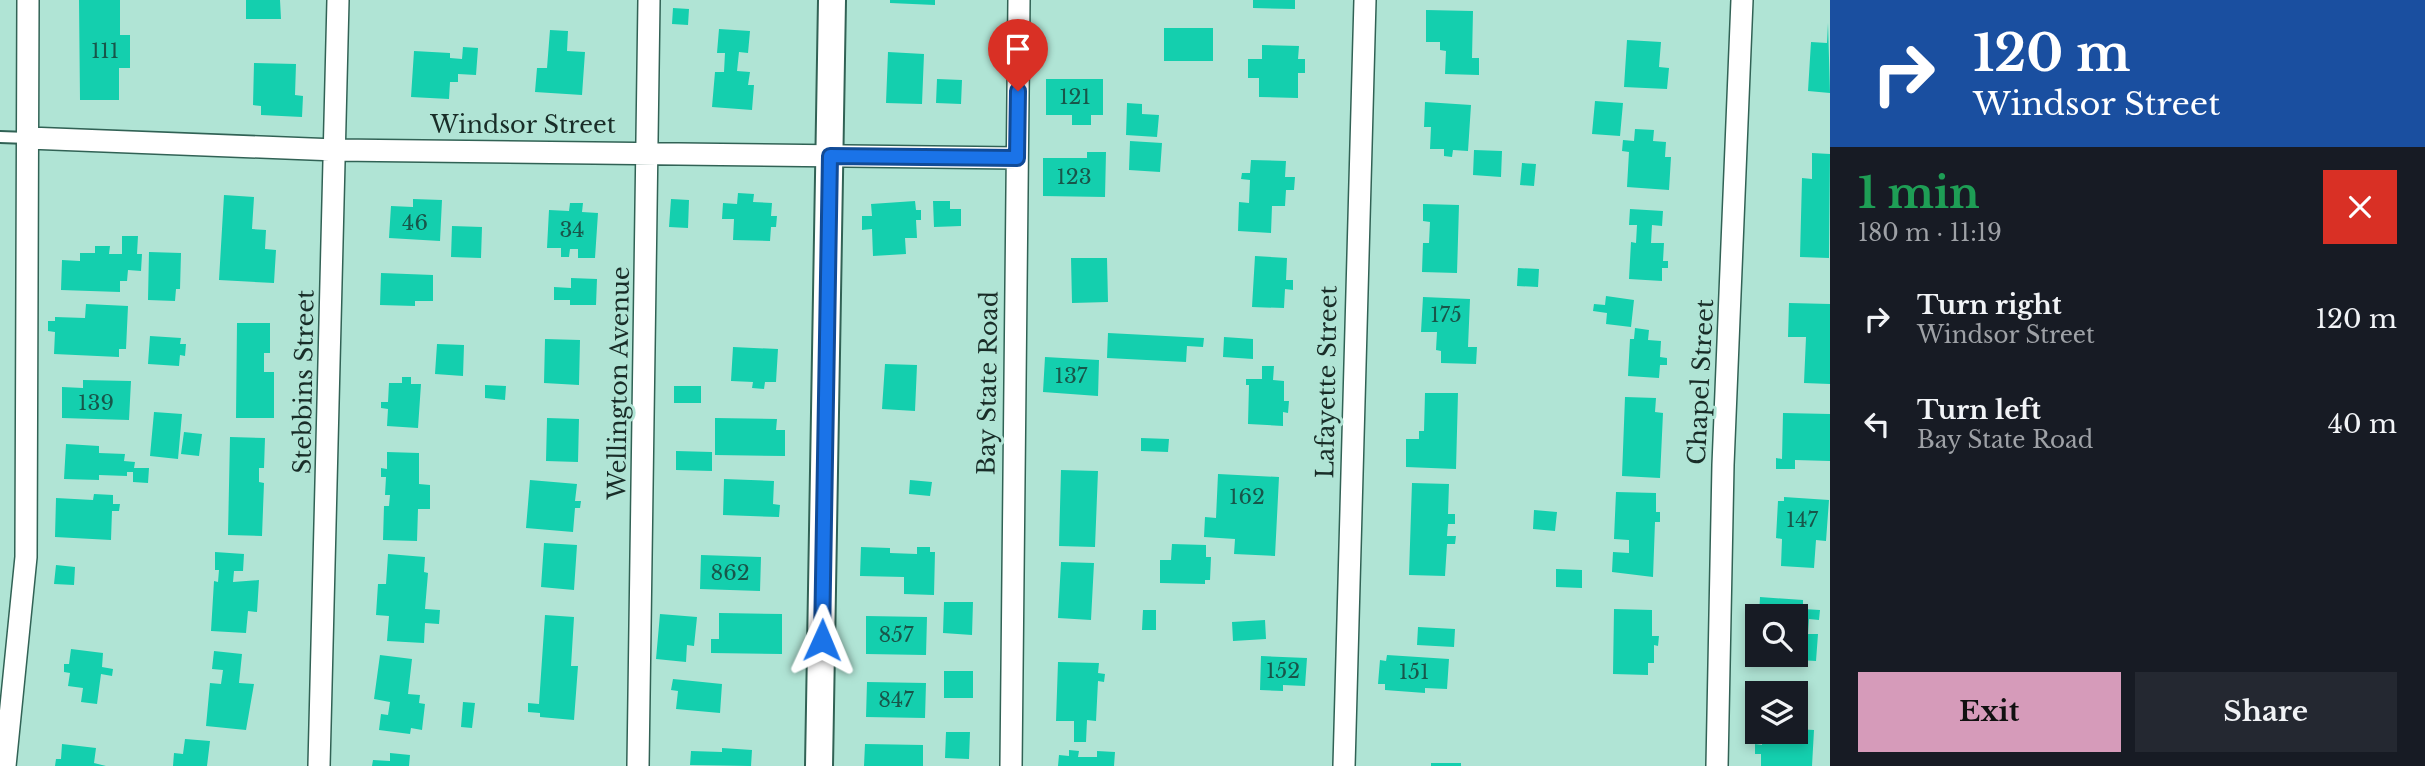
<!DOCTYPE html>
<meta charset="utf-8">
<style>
:root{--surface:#171b24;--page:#242831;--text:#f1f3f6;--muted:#9ea1a6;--accent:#d69bba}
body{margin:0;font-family:"Libre Baskerville",serif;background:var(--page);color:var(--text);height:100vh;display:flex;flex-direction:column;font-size:26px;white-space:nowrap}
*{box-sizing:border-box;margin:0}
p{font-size:23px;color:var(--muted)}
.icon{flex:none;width:38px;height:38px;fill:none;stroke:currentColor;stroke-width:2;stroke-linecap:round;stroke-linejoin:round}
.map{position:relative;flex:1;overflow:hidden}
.drawer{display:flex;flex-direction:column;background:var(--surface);width:595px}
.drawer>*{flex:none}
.guide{background:#1a4fa0;color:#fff;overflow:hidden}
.fabs{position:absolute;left:1745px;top:604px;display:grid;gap:14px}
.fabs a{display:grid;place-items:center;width:63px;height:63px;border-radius:0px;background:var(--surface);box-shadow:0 4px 10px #0003;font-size:35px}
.pin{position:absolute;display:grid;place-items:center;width:60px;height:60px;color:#fff;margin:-72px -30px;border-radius:50% 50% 50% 0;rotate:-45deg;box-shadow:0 0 7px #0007}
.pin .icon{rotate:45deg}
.me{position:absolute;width:77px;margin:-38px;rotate:1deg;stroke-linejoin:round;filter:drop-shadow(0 0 5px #0008)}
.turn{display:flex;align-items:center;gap:24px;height:147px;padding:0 28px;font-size:32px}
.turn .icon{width:91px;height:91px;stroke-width:2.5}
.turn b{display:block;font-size:49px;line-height:60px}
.round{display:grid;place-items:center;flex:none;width:74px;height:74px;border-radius:0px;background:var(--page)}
.summary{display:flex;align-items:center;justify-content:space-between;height:119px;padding:0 28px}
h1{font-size:42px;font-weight:800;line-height:52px;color:#1e9e55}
.action{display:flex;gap:14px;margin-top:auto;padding:14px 28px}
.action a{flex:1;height:80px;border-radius:0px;background:var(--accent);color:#111;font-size:28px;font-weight:800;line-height:80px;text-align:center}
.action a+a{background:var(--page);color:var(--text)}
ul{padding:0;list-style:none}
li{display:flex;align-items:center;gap:21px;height:105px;padding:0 28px}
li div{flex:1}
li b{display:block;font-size:26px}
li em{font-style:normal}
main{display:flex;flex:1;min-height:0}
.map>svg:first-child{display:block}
.building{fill:#14cfae}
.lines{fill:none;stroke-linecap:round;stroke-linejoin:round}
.service-casing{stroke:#316255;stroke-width:14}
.minor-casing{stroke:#316255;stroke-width:24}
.tertiary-casing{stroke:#316255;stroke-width:30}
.service{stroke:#fff;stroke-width:10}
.minor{stroke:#fff;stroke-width:21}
.tertiary{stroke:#fff;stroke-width:26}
.route-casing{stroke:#114b97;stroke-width:18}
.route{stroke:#1a73e8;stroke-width:12}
.labels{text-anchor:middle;stroke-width:6;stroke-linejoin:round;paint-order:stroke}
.number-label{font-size:21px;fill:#18564a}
.street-label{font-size:24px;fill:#192d28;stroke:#b0e4d5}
</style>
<main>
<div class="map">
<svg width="1830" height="766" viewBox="0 0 1830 766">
<rect width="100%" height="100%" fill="#b0e4d5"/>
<path class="building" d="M 79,0 L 120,0 L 120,35 L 130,35 L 130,68 L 119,68 L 119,100 L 80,100 Z
M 246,0 L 280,0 L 281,19 L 246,19 Z
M 890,0 L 935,0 L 935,5 L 890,3 Z
M 1253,0 L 1295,0 L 1295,9 L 1253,8 Z
M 673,8 L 689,9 L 688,25 L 672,24 Z
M 1426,10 L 1473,11 L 1472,58 L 1479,58 L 1479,75 L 1445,74 L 1446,51 L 1440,50 L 1440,42 L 1426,42 Z
M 1828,23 L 1830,93 L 1808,91 L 1811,42 L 1827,43 Z
M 1164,28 L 1213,28 L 1213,61 L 1164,61 Z
M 719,29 L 750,31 L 748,53 L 739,52 L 737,71 L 750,72 L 748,85 L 754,85 L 752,110 L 712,107 L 715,72 L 724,72 L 725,53 L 717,53 Z
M 550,30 L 568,31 L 567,51 L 585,52 L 582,95 L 535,92 L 537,68 L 547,68 Z
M 1627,40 L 1661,42 L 1659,67 L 1669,68 L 1667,89 L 1624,87 Z
M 1262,45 L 1299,46 L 1298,59 L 1305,59 L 1305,73 L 1298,73 L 1298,98 L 1259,97 L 1259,78 L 1248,78 L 1248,59 L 1262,59 Z
M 463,47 L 478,48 L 476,75 L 458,74 L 458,82 L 450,82 L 449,99 L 411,97 L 414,51 L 450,53 L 450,58 L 462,59 Z
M 888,52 L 924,54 L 922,104 L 886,103 Z
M 254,63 L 296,64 L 295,95 L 303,96 L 302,117 L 261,115 L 261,106 L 253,105 Z
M 937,79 L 962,80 L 961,104 L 936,103 Z
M 1046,79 L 1103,79 L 1103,115 L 1091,115 L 1091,125 L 1072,125 L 1072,115 L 1046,115 Z
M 1595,101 L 1623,103 L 1620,136 L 1592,134 Z
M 1425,102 L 1471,105 L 1468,151 L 1453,150 L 1452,157 L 1444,156 L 1444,149 L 1430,149 L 1431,127 L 1424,127 Z
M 1127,103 L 1142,104 L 1142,114 L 1159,115 L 1157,137 L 1126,135 Z
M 1635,129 L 1654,130 L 1653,141 L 1666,142 L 1665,157 L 1671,157 L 1669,190 L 1627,187 L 1629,152 L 1622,151 L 1623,140 L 1634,141 Z
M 1130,141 L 1162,143 L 1160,172 L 1129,170 Z
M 1474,150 L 1502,151 L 1501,177 L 1473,175 Z
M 1087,152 L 1106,152 L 1105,197 L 1043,196 L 1043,158 L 1087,158 Z
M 1812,153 L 1830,154 L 1829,258 L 1800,257 L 1802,178 L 1812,179 Z
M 1251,160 L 1286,161 L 1285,177 L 1295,177 L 1294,190 L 1286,190 L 1285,206 L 1272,206 L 1271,233 L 1238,231 L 1239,202 L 1249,203 L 1250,180 L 1241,179 L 1242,173 L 1250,173 Z
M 1522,163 L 1536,164 L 1534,186 L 1520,185 Z
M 738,193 L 754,194 L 753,202 L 772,203 L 771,216 L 777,216 L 776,227 L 771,227 L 770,241 L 733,240 L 734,219 L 722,219 L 723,203 L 737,204 Z
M 224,195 L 254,197 L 252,229 L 266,230 L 265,249 L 276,250 L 274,283 L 219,280 Z
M 413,199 L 442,200 L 440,241 L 389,238 L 391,206 L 413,207 Z
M 671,199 L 689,200 L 688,228 L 669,227 Z
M 915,201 L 916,210 L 921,210 L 921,220 L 916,220 L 917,238 L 905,238 L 906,254 L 873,256 L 872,229 L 862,230 L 862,216 L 872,216 L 871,204 Z
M 933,201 L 950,201 L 950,209 L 961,209 L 961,226 L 934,227 Z
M 570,203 L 583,203 L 582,212 L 598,213 L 595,258 L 578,258 L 578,249 L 570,249 L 569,257 L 561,257 L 561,248 L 547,248 L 549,210 L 569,211 Z
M 1423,204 L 1459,205 L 1457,273 L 1422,272 L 1423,243 L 1429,243 L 1430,222 L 1423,221 Z
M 1630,209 L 1663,211 L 1662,226 L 1652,225 L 1651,243 L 1664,243 L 1663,261 L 1668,261 L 1668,268 L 1662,268 L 1662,281 L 1629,279 L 1631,242 L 1636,243 L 1637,225 L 1629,225 Z
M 452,226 L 482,227 L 481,258 L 451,257 Z
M 122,236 L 138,236 L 137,254 L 142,254 L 141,271 L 128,270 L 127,281 L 120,281 L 120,292 L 61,290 L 62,260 L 80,261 L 80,253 L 95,253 L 95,246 L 110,246 L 109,254 L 122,254 Z
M 149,252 L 181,253 L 180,289 L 176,289 L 175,301 L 148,300 Z
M 1255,256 L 1287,258 L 1286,280 L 1293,280 L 1293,290 L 1285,289 L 1284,308 L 1252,307 Z
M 1071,258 L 1107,258 L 1108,302 L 1072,303 Z
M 1518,268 L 1539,269 L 1538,287 L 1517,286 Z
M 381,273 L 433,275 L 433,301 L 415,301 L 415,306 L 380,305 Z
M 571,278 L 597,279 L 596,305 L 570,305 L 570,300 L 554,300 L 554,287 L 571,288 Z
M 1606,296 L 1634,300 L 1631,327 L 1606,324 L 1607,313 L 1593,311 L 1594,304 L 1605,305 Z
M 1423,297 L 1470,299 L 1468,347 L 1477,347 L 1476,364 L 1441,363 L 1441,351 L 1436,350 L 1437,332 L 1421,332 Z
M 1789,303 L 1830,304 L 1830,384 L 1804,383 L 1806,337 L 1788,337 Z
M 86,304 L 128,306 L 126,349 L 119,349 L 119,357 L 54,354 L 55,332 L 48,331 L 48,321 L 55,321 L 55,317 L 85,318 Z
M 237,323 L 270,323 L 270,353 L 264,353 L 264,372 L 274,372 L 274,418 L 236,418 Z
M 1635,328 L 1649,330 L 1648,340 L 1661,341 L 1660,357 L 1667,358 L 1667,365 L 1660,365 L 1659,378 L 1628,376 L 1630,339 L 1634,339 Z
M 1108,333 L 1204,338 L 1203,347 L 1187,346 L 1186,362 L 1107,358 Z
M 150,336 L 181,338 L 180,344 L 186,344 L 185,356 L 180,355 L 179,366 L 148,364 Z
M 1224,337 L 1253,339 L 1253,359 L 1223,357 Z
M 545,339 L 580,340 L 579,385 L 544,383 Z
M 437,344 L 464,345 L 463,376 L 435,374 Z
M 733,347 L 778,349 L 776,382 L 765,382 L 764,389 L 752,388 L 753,382 L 731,381 Z
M 1045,357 L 1099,360 L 1098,396 L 1043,392 Z
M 885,364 L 917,365 L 915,411 L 882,409 Z
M 1262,366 L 1274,366 L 1273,380 L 1284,381 L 1284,401 L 1289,401 L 1288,413 L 1283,412 L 1283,426 L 1248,424 L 1249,385 L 1246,385 L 1246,379 L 1262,379 Z
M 402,377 L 411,377 L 411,384 L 421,384 L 418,428 L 387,426 L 388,409 L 381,408 L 381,402 L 388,402 L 389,383 L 402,383 Z
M 83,380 L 131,381 L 129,420 L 62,418 L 62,387 L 83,388 Z
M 485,385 L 506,386 L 505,400 L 485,398 Z
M 674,386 L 701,386 L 701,403 L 674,403 Z
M 1425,393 L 1458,393 L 1456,469 L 1406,467 L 1406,439 L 1419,439 L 1419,431 L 1424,431 Z
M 1625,397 L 1656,398 L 1655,412 L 1663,413 L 1660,478 L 1622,476 Z
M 154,412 L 182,414 L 178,459 L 150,456 Z
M 1783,413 L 1830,414 L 1830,461 L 1795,460 L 1795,469 L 1776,469 L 1776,458 L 1782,459 Z
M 547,418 L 579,419 L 578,462 L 546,461 Z
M 715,418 L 777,419 L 776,430 L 785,430 L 785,456 L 715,455 Z
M 184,432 L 202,434 L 199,456 L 181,454 Z
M 230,437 L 265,438 L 264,468 L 259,468 L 259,482 L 264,483 L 262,536 L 228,535 Z
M 1141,438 L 1169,439 L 1168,452 L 1141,451 Z
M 66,444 L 99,446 L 99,453 L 125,454 L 124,461 L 135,462 L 134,468 L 149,468 L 148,483 L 133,482 L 133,472 L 127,472 L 127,476 L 99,475 L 99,480 L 64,479 Z
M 676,451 L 712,452 L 712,471 L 676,470 Z
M 387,452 L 419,453 L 419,484 L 430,485 L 430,509 L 418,509 L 417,541 L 383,540 L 384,506 L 389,506 L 390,495 L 385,495 L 386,477 L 381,477 L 381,468 L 387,469 Z
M 1061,470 L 1098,471 L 1095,547 L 1059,546 Z
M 1218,474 L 1279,477 L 1275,556 L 1234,554 L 1235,539 L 1204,537 L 1205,517 L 1216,518 Z
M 724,479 L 774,481 L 773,504 L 780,505 L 779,517 L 723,515 Z
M 530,480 L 577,484 L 575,501 L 581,501 L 580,508 L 575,508 L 573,532 L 526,528 Z
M 910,480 L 932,482 L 930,496 L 909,494 Z
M 1412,483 L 1449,484 L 1448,514 L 1455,514 L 1455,524 L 1448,524 L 1447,536 L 1456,536 L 1455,544 L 1447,544 L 1445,576 L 1409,575 Z
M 1616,492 L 1656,493 L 1656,512 L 1660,512 L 1660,522 L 1655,522 L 1653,577 L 1612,572 L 1613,552 L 1629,553 L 1629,540 L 1614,539 Z
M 94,494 L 113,495 L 113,504 L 120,504 L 119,511 L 112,511 L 111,540 L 55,537 L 56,498 L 93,500 Z
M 1784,497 L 1829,500 L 1826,541 L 1816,540 L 1814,568 L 1781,566 L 1782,539 L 1776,538 L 1778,501 L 1784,501 Z
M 1534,510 L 1557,512 L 1555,531 L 1533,529 Z
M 544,543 L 577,545 L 574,590 L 541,587 Z
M 1172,544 L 1206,545 L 1206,557 L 1211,557 L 1210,580 L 1205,580 L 1205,584 L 1160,583 L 1160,560 L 1171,560 Z
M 861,547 L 890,548 L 890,553 L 917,554 L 917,547 L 930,547 L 930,552 L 935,552 L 934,595 L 904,594 L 904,577 L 860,576 Z
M 215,552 L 244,554 L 243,571 L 234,571 L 233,582 L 259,580 L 257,612 L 248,611 L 246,633 L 211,631 L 214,581 L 218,582 L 219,570 L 215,570 Z
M 388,554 L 425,557 L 424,572 L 428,573 L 425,609 L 440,610 L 439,624 L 425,623 L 424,643 L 387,641 L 389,616 L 376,615 L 378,584 L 386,584 Z
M 701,555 L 761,557 L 760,591 L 700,589 Z
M 1061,562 L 1094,563 L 1091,620 L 1058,618 Z
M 56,565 L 75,567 L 74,585 L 54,584 Z
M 1556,569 L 1582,570 L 1582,588 L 1556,587 Z
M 1760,597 L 1803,600 L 1803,609 L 1820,610 L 1819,620 L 1809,619 L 1808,634 L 1818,634 L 1816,661 L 1781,659 L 1782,654 L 1796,654 L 1796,616 L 1759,616 Z
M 944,602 L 973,602 L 972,635 L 943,633 Z
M 1614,609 L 1652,610 L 1652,636 L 1659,636 L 1658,646 L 1654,645 L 1654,663 L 1648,663 L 1648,675 L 1613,674 Z
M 1143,610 L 1156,610 L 1156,630 L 1142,630 Z
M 719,613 L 782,614 L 782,654 L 711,653 L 711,639 L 719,639 Z
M 660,614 L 697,617 L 694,646 L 687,645 L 686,662 L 656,659 Z
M 545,615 L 574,617 L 571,666 L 578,666 L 574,720 L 540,717 L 540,713 L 528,712 L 528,703 L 539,704 Z
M 866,616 L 927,617 L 926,655 L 866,654 Z
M 1265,620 L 1266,639 L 1233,641 L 1232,622 Z
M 1418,627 L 1455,629 L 1454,647 L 1417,645 Z
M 71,649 L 103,653 L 102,667 L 113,669 L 112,676 L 101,674 L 97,704 L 81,702 L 83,688 L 68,686 L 70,673 L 64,672 L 64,664 L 69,664 Z
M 214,651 L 242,654 L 239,683 L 254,684 L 246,730 L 206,726 L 210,683 L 221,684 L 223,670 L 212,669 Z
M 380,655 L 412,659 L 408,694 L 420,695 L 419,703 L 425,704 L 422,730 L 411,728 L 410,734 L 379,730 L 381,714 L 388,715 L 390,702 L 374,699 Z
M 1387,655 L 1449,659 L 1447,689 L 1425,688 L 1425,693 L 1385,690 L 1385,684 L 1378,684 L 1380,660 L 1386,661 Z
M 1261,656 L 1307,658 L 1305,686 L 1283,685 L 1283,691 L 1260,690 Z
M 1058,662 L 1099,663 L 1098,673 L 1105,674 L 1104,682 L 1098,681 L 1096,721 L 1087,720 L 1086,742 L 1074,742 L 1074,721 L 1056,721 Z
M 944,671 L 973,671 L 973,698 L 944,698 Z
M 673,679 L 722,684 L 720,713 L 676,709 L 678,691 L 671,690 Z
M 867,682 L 926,683 L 925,718 L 866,717 Z
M 463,702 L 475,703 L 472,728 L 461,727 Z
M 1796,729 L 1814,730 L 1812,766 L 1761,766 L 1761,754 L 1755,754 L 1755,744 L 1762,745 L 1762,732 Z
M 946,732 L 970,732 L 969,759 L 945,758 Z
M 185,739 L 210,741 L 207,766 L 173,766 L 174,753 L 183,754 Z
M 62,744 L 96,748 L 94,763 L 106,766 L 55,766 L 56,759 L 61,759 Z
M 865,744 L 923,745 L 923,766 L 864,766 Z
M 722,748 L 752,750 L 751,766 L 690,765 L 691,751 L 722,752 Z
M 1069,750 L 1079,751 L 1078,757 L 1097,757 L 1097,751 L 1115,752 L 1114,766 L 1058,766 L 1059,755 L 1069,756 Z
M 390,753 L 410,755 L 409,766 L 372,766 L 373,760 L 390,761 Z
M 1431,763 L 1461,763 L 1461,766 L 1431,766 Z"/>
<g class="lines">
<g class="service-casing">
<path id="service" d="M 0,137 L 28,138"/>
</g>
<g class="minor-casing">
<path id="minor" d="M 28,138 L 336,150 L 1017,158
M 5,766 L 26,557 L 28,0
M 319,766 L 338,0
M 638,766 L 649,0
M 1011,766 L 1019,0
M 1344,766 L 1365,0
M 1717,766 L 1723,465 L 1742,0"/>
</g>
<g class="tertiary-casing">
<path id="tertiary" d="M 819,766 L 832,0"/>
</g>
<use href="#service" class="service"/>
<use href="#minor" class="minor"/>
<use href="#tertiary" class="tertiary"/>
</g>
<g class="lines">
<g class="route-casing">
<path id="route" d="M 822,640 L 830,156 L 1017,158 L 1018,91"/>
</g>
<use href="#route" class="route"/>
</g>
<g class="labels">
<g class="number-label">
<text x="105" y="58">111</text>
<text x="1075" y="104">121</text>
<text x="1074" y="184">123</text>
<text x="415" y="230">46</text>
<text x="572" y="237">34</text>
<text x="1446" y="322">175</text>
<text x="1071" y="383">137</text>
<text x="96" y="410">139</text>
<text x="1247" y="504">162</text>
<text x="1802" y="527">147</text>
<text x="730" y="580">862</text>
<text x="896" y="642">857</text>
<text x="1283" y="678">152</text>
<text x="1414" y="679">151</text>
<text x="896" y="707">847</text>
</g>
<g class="street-label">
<text x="523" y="133">Windsor Street</text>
<text transform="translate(304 382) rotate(-89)" y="8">Stebbins Street</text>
<text transform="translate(1327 382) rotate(-89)" y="8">Lafayette Street</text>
<text transform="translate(1701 382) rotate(-87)" y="8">Chapel Street</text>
<text transform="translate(619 383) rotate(-89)" y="8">Wellington Avenue</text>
<text transform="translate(988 383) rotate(-89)" y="8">Bay State Road</text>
</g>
</g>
</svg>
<div class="fabs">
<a><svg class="icon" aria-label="search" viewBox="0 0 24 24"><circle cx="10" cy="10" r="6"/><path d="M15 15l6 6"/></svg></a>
<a><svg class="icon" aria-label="layers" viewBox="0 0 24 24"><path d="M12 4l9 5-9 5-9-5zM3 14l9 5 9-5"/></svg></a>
</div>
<div class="pin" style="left:1018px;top:91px;background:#d93025"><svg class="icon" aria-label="arrive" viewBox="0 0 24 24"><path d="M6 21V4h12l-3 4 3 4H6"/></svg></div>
<svg class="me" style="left:822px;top:640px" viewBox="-20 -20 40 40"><path d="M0-17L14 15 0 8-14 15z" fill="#1a73e8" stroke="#fff" stroke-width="4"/></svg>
</div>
<section class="drawer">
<div class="guide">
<div class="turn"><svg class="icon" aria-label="right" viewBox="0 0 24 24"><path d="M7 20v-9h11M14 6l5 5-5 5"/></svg><div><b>120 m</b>Windsor Street</div></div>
</div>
<div class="summary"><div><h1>1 min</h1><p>180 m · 11:19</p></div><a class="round" style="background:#d93025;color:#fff"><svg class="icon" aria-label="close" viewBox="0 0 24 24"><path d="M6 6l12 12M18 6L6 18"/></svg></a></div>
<ul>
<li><svg class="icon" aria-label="right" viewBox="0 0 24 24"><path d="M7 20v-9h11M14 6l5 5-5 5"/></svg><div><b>Turn right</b><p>Windsor Street</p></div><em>120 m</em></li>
<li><svg class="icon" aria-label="left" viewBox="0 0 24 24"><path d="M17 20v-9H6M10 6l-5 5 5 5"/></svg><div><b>Turn left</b><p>Bay State Road</p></div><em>40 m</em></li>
</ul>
<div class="action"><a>Exit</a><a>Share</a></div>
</section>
</main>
